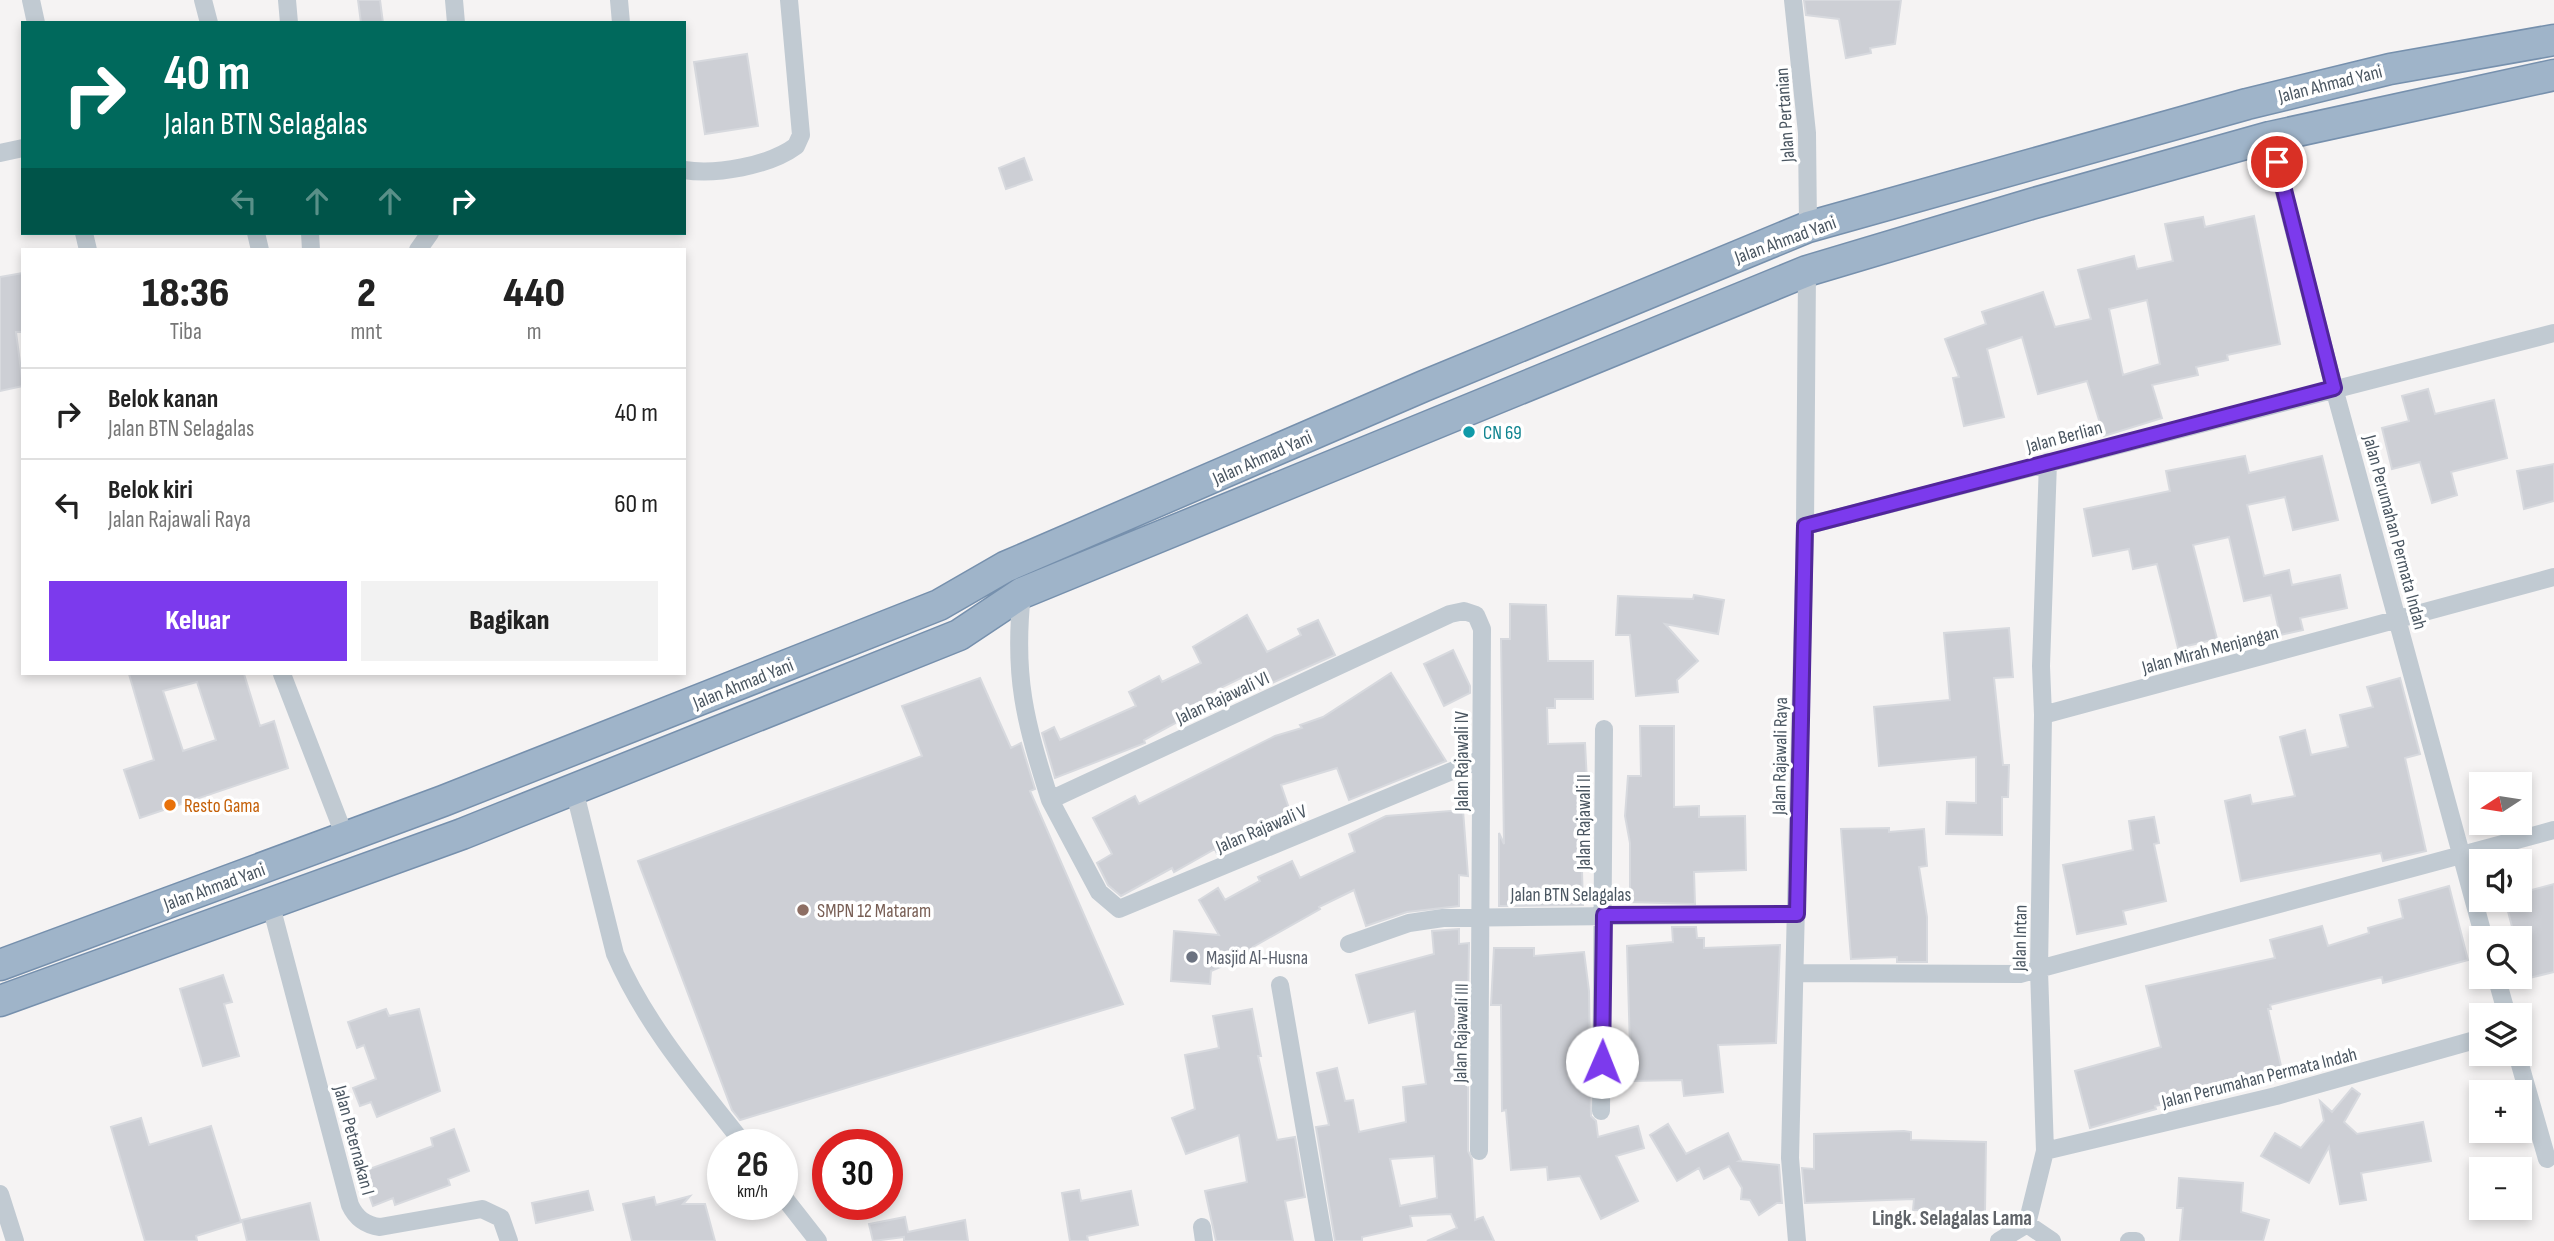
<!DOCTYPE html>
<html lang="id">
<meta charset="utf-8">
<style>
:root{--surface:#fff;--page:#f2f2f2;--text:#222;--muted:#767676;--line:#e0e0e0;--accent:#7c3aed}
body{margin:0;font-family:"Sofia Sans Condensed",sans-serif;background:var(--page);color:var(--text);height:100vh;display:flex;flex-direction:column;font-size:26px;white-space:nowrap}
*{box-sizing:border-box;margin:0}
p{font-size:23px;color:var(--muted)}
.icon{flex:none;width:38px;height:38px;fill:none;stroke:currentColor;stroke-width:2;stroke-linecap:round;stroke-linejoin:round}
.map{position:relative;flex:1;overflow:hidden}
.panel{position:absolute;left:21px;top:248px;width:665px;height:427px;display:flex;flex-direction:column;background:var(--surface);border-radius:0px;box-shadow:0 4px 10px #0003}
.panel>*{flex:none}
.top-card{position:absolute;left:21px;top:21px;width:665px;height:214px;border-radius:0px;box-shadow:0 4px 10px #0003;background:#00695c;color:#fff;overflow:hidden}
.needle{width:46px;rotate:258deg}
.buttons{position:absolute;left:2469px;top:772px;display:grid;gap:14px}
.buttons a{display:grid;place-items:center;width:63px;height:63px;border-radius:0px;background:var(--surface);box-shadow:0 4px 10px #0003;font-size:35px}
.speed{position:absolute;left:707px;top:1129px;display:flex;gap:14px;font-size:35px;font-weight:700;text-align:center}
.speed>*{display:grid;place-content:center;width:91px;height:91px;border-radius:50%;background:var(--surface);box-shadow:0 4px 10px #0003;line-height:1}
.speed small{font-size:18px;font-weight:400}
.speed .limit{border:10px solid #d22;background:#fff;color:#111}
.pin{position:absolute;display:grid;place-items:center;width:60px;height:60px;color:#fff;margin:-30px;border:4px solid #fff;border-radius:50%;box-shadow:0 2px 7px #0007}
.me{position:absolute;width:77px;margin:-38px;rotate:1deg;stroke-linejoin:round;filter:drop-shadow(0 0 5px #0008)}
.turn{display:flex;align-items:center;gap:24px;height:147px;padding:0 28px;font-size:32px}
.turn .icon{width:91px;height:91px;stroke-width:2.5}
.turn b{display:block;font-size:49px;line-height:60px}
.lanes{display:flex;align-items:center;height:66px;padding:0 28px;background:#0003;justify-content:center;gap:35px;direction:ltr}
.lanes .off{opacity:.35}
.eta{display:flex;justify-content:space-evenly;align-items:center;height:119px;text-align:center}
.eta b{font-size:42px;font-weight:800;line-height:49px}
.primary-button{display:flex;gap:14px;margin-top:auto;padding:14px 28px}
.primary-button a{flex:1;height:80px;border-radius:0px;background:var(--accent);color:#fff;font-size:28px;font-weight:800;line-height:80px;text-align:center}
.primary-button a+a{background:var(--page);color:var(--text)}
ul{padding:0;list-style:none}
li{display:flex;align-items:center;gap:21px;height:91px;padding:0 28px;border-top:2px solid var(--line)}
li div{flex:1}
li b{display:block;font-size:26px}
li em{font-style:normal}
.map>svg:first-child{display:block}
.building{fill:#cdcfd5;stroke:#d7d9de;stroke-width:2;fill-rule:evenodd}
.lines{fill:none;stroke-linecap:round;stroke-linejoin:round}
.trunk-casing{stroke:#7690ad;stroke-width:33}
.minor{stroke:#c1cad2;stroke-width:18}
.trunk{stroke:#9fb4c9;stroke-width:30}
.route-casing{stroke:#51269a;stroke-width:18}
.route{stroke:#7c3aed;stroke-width:12}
.culture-dot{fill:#0f9aa8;stroke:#fff;stroke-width:2.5}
.food-dot{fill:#e8710a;stroke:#fff;stroke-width:2.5}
.education-dot{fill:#8d6e63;stroke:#fff;stroke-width:2.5}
.worship-dot{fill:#6b7280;stroke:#fff;stroke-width:2.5}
.labels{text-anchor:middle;stroke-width:7;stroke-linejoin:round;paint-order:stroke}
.street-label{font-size:19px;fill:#4a5661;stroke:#fff}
.culture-label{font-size:19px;fill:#0d838f;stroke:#fff;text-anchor:start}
.food-label{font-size:19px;fill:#c56008;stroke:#fff;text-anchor:start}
.education-label{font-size:19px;fill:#785e54;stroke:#fff;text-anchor:start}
.worship-label{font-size:19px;fill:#5b616d;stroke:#fff;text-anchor:start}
.neighbourhood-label{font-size:21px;font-weight:bold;fill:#5f6368;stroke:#fff}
</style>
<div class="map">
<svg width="2554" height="1241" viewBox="0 0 2554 1241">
<rect width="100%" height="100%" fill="#f5f3f3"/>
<path class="building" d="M 358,0 L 380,0 L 383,23 L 361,23 Z
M 1804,0 L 1901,0 L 1895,44 L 1870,48 L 1871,53 L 1846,58 L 1839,19 L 1806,15 Z
M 747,54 L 758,126 L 705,134 L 694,62 Z
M 1024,158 L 1032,180 L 1006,189 L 999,168 Z
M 2254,216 L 2280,344 L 2227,355 L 2228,360 L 2196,367 L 2198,375 L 2152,385 L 2162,418 L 2104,436 L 2087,381 L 2038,394 L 2022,337 L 1987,349 L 2004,417 L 1964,426 L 1953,378 L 1959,377 L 1945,339 L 1986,324 L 1982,312 L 2043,292 L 2055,327 L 2091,319 L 2078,270 L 2134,256 L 2137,269 L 2173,261 L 2165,224 L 2203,217 L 2205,227 ZM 2147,300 L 2160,364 L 2123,375 L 2109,309 Z
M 23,273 L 23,332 L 16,332 L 23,386 L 0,391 L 0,277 Z
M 2428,389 L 2435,414 L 2494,400 L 2507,458 L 2451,472 L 2457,495 L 2432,503 L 2420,462 L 2392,469 L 2382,428 L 2409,421 L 2402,396 Z
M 2245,456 L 2249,473 L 2322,456 L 2338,520 L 2293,530 L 2285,497 L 2247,505 L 2264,576 L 2289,570 L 2292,585 L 2340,575 L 2347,608 L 2300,618 L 2303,630 L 2280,635 L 2271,595 L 2244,601 L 2229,537 L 2193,545 L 2217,639 L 2178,648 L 2157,564 L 2133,569 L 2129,549 L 2093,556 L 2084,509 L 2170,491 L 2166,471 Z
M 2554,464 L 2554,501 L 2524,509 L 2517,471 Z
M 1694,595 L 1724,600 L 1718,634 L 1665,624 L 1698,661 L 1677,680 L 1678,692 L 1636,696 L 1630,635 L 1616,635 L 1618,596 L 1693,599 Z
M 1510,604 L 1546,605 L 1548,661 L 1593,661 L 1593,699 L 1555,699 L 1555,708 L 1547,708 L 1548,744 L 1585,743 L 1590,841 L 1584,841 L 1586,870 L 1582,871 L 1583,905 L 1499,906 L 1499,833 L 1504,844 L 1501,639 L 1510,639 Z
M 1247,615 L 1267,652 L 1301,635 L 1298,629 L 1318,620 L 1335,655 L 1254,691 L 1247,675 L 1210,693 L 1214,702 L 1144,740 L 1145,743 L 1055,778 L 1042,733 L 1054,727 L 1060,740 L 1136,706 L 1129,692 L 1159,676 L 1162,682 L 1201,663 L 1193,647 Z
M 2009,628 L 2013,677 L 1994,678 L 2003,765 L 2009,765 L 2008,797 L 2002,797 L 2002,835 L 1946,834 L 1947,802 L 1976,803 L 1976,757 L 1879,766 L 1874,707 L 1950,700 L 1944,633 Z
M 1453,650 L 1470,686 L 1470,693 L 1444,706 L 1424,664 Z
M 1391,673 L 1446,761 L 1349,800 L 1337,768 L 1281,785 L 1294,823 L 1267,835 L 1266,831 L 1217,854 L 1215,849 L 1174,872 L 1172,868 L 1121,896 L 1108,885 L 1097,863 L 1112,854 L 1093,818 L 1135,796 L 1139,804 L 1275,736 L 1302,728 L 1300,725 L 1323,717 Z
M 129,674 L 244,674 L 260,726 L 274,721 L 288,768 L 140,818 L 124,770 L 154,760 ZM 197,682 L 216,740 L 183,751 L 163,691 Z
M 980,678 L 1011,748 L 1021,743 L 1035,789 L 1030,791 L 1123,1004 L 740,1120 L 732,1110 L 638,861 L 922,756 L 902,706 Z
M 2400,678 L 2420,754 L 2405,758 L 2426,851 L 2383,861 L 2381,853 L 2241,881 L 2225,801 L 2250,795 L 2252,804 L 2295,796 L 2280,737 L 2305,730 L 2311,755 L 2348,747 L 2340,715 L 2373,707 L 2367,687 Z
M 1640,726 L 1674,726 L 1674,807 L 1699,806 L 1699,817 L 1745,816 L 1746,870 L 1694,872 L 1695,904 L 1630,902 L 1630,843 L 1625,816 L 1628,776 L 1641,776 Z
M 1463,810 L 1468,876 L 1459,875 L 1459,906 L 1407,912 L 1366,926 L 1354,890 L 1319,907 L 1320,909 L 1253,947 L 1255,952 L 1211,971 L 1210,984 L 1171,981 L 1174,931 L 1219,935 L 1199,900 L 1218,888 L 1225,900 L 1260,881 L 1258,877 L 1292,861 L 1300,878 L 1355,852 L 1349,834 L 1386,816 Z
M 2154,817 L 2159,843 L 2154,844 L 2166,901 L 2123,911 L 2126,924 L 2077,934 L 2063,865 L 2133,850 L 2129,821 Z
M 1889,828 L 1889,832 L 1924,829 L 1927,866 L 1919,867 L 1927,917 L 1927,962 L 1897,962 L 1897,957 L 1851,959 L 1841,829 Z
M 2554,884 L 2554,972 L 2525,979 L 2520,957 L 2520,938 L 2515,938 L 2505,900 L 2520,900 L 2520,893 Z
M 2449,886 L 2468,960 L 2383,983 L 2382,977 L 2270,1005 L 2271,1009 L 2268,1009 L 2284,1079 L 2155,1106 L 2156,1109 L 2090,1128 L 2075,1071 L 2161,1047 L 2146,986 L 2275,958 L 2270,940 L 2322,926 L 2328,946 L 2369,933 L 2368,928 L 2403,918 L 2399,900 Z
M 1672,927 L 1696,927 L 1697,938 L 1704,938 L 1704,948 L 1780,945 L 1776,1043 L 1718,1045 L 1723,1092 L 1684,1096 L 1682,1080 L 1631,1081 L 1627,946 L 1673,942 Z
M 1459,929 L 1459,944 L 1469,943 L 1468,1005 L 1465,1005 L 1466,1013 L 1460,1014 L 1468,1059 L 1468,1151 L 1472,1159 L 1475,1220 L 1483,1217 L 1494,1241 L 1427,1241 L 1457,1228 L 1451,1214 L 1410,1216 L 1412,1226 L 1362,1237 L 1362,1241 L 1335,1241 L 1316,1127 L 1329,1125 L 1317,1073 L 1337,1068 L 1345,1101 L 1353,1100 L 1359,1132 L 1406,1122 L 1403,1087 L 1426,1084 L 1415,1011 L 1369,1023 L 1356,975 L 1434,954 L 1432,931 ZM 1434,1156 L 1437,1198 L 1400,1206 L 1390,1159 Z
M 1494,948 L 1534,948 L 1534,956 L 1584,952 L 1589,991 L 1591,1116 L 1596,1121 L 1598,1137 L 1638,1126 L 1644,1148 L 1616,1156 L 1638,1201 L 1601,1219 L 1580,1176 L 1548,1180 L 1547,1167 L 1511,1170 L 1506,1110 L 1502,1111 L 1501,1005 L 1491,1005 Z
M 223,975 L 232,1002 L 224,1004 L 239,1056 L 203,1066 L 180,989 Z
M 386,1009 L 389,1016 L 419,1009 L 440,1091 L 377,1117 L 371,1102 L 360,1106 L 353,1088 L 376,1079 L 364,1045 L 357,1048 L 348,1022 Z
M 1252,1009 L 1261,1056 L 1258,1056 L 1277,1140 L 1295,1137 L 1305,1197 L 1285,1201 L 1293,1241 L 1216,1241 L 1205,1191 L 1247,1182 L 1239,1135 L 1186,1154 L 1172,1118 L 1195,1109 L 1185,1055 L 1219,1048 L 1213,1016 Z
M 2352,1088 L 2360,1094 L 2344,1122 L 2357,1134 L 2423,1122 L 2431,1161 L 2361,1173 L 2366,1200 L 2340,1204 L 2329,1147 L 2309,1183 L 2261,1156 L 2275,1133 L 2301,1148 L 2324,1121 L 2320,1101 L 2332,1112 Z
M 141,1118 L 149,1145 L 211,1126 L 241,1222 L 196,1236 L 197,1241 L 145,1241 L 111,1127 Z
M 1668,1124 L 1686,1154 L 1728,1133 L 1741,1160 L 1739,1161 L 1779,1165 L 1782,1203 L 1777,1203 L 1759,1215 L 1750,1200 L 1741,1199 L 1742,1188 L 1729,1166 L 1704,1179 L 1699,1168 L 1677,1181 L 1650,1135 Z
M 454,1129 L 469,1171 L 448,1179 L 450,1185 L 395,1205 L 393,1198 L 373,1206 L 361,1172 L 433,1146 L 431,1138 Z
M 1904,1131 L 1911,1132 L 1911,1140 L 1986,1142 L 1985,1212 L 1913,1210 L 1914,1199 L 1805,1203 L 1802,1168 L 1814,1169 L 1814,1134 Z
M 2179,1178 L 2243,1183 L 2241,1212 L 2269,1220 L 2263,1241 L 2180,1241 L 2183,1208 L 2177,1208 Z
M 1079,1190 L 1081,1201 L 1131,1191 L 1138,1225 L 1087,1236 L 1088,1241 L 1070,1241 L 1062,1193 Z
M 588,1191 L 593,1210 L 536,1223 L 532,1203 Z
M 690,1196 L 683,1204 L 705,1204 L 715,1241 L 632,1241 L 623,1204 L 654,1197 L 656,1205 Z
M 310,1203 L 319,1241 L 247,1241 L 242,1220 Z
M 905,1217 L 908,1232 L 965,1220 L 968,1241 L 904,1241 L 904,1237 L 873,1241 L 869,1224 Z"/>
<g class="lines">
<g class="trunk-casing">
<path id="trunk" d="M 0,965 L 443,801 L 939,605 L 1005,567 L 1424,386 L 1808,227 L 2247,104 L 2390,69 L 2554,40
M 0,1001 L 462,834 L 959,635 L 1022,593 L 1807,271 L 2031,204 L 2270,137 L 2554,75"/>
</g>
<path class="minor" d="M 31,0 L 36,23
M 203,0 L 209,23
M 287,0 L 289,23
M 454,0 L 456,23
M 619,0 L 621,23
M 1793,0 L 1807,133 L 1808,227
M 2270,137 L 2334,388 L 2484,938
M 0,153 L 23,148
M 684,170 C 716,175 769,166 796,146 L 801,135 L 789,0
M 84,233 L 88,250
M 256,233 L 260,250
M 310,233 L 311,250
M 418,250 L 430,233
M 1805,526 L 2554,333
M 1022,593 C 1013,677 1025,721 1050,800
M 282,674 L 345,837
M 2043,715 L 2041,666 L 2048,462
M 574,789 L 615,954 C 646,1025 696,1083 744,1144
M 270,902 L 350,1205 C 356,1218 365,1225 380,1227 L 482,1209 L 501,1218 L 509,1241
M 1349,944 L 1409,923 L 1443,918 L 1797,914
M 1796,973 L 2020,974 L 2554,830
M 2496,976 L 2507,1015
M 1280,985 L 1324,1241
M 2517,1054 L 2547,1159
M 1601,1111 L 1604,729
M 1479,1151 L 1482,629 L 1476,615 L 1464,611 L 1450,614 L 1050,800 L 1099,892 L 1119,909 L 1481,759
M 2045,1151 L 2276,1096 L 2482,1038
M 0,1194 L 15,1241
M 782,1195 L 818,1241
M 2027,1224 L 2052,1241
M 1202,1227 L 1204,1241
M 1797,1241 L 1790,1158 L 1805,526 L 1807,271
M 1999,1241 L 2027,1224 L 2045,1151 L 2039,970 L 2043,715 L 2554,577
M 2129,1241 L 2136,1241"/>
<use href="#trunk" class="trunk"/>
</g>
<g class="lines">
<g class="route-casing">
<path id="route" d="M 1602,1062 L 1604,915 L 1797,914 L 1805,526 L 2334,388 L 2277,162"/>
</g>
<use href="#route" class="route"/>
</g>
<circle class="culture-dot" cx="1469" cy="432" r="7"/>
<circle class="food-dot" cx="170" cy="805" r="7"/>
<circle class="education-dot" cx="803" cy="910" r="7"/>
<circle class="worship-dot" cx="1192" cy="957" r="7"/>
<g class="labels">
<g class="street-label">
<text transform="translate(2330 83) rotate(-14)" y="7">Jalan Ahmad Yani</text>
<text transform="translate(1784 115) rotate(-94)" y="7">Jalan Pertanian</text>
<text transform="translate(1785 239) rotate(-20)" y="7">Jalan Ahmad Yani</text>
<text transform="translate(2064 436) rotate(-15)" y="7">Jalan Berlian</text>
<text transform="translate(1262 457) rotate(-24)" y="7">Jalan Ahmad Yani</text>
<text transform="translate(2396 532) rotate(75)" y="7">Jalan Perumahan Permata Indah</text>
<text transform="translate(2210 649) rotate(-15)" y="7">Jalan Mirah Menjangan</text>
<text transform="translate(743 683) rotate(-22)" y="7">Jalan Ahmad Yani</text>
<text transform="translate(1222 697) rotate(-25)" y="7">Jalan Rajawali VI</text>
<text transform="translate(1779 756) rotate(-89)" y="7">Jalan Rajawali Raya</text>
<text transform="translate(1461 761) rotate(-90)" y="7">Jalan Rajawali IV</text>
<text transform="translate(1583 822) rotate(-90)" y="7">Jalan Rajawali II</text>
<text transform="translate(1261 828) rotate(-23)" y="7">Jalan Rajawali V</text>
<text transform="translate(214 886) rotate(-20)" y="7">Jalan Ahmad Yani</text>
<text x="1571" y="901">Jalan BTN Selagalas</text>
<text transform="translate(2019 938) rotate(-89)" y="7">Jalan Intan</text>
<text transform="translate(1460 1033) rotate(-89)" y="7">Jalan Rajawali III</text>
<text transform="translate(2259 1077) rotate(-14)" y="7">Jalan Perumahan Permata Indah</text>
<text transform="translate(355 1140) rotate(75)" y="7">Jalan Peternakan I</text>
</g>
<g class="culture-label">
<text x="1483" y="439">CN 69</text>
</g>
<g class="food-label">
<text x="184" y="812">Resto Gama</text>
</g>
<g class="education-label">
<text x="817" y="917">SMPN 12 Mataram</text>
</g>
<g class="worship-label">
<text x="1206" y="964">Masjid Al-Husna</text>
</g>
<g class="neighbourhood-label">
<text x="1952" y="1225">Lingk. Selagalas Lama</text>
</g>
</g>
</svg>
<div class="buttons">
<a><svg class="needle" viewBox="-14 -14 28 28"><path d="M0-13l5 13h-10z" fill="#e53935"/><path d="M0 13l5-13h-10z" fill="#767676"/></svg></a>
<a><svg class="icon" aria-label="sound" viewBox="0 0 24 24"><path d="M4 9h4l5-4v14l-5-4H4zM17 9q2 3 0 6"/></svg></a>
<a><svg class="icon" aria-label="search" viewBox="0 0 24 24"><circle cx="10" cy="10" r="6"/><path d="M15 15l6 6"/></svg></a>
<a><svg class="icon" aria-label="layers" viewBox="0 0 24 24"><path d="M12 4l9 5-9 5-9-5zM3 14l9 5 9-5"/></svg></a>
<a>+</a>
<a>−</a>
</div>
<div class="speed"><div>26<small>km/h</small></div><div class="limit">30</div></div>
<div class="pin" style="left:2277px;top:162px;background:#d93025"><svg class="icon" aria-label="arrive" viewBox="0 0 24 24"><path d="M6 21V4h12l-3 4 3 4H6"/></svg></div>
<svg class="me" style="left:1602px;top:1062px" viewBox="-20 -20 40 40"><circle r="19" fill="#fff"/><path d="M0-13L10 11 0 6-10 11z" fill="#7c3aed"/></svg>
<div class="top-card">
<div class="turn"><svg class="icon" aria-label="right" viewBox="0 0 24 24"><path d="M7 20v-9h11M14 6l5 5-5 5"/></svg><div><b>40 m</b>Jalan BTN Selagalas</div></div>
<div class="lanes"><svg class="icon off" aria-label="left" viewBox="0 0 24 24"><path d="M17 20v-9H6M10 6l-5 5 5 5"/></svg><svg class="icon off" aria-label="ahead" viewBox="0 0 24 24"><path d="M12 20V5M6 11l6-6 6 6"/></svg><svg class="icon off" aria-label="ahead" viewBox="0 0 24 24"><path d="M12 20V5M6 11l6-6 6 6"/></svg><svg class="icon" aria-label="right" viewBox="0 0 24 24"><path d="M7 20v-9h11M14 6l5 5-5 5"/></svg></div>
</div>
<section class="panel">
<div class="eta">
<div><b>18:36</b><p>Tiba</p></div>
<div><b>2</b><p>mnt</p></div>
<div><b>440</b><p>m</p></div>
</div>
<ul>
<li><svg class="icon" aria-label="right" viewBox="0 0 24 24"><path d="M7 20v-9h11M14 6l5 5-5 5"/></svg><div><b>Belok kanan</b><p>Jalan BTN Selagalas</p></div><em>40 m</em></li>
<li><svg class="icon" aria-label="left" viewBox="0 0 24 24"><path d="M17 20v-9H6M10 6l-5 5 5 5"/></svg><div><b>Belok kiri</b><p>Jalan Rajawali Raya</p></div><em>60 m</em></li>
</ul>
<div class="primary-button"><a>Keluar</a><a>Bagikan</a></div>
</section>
</div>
